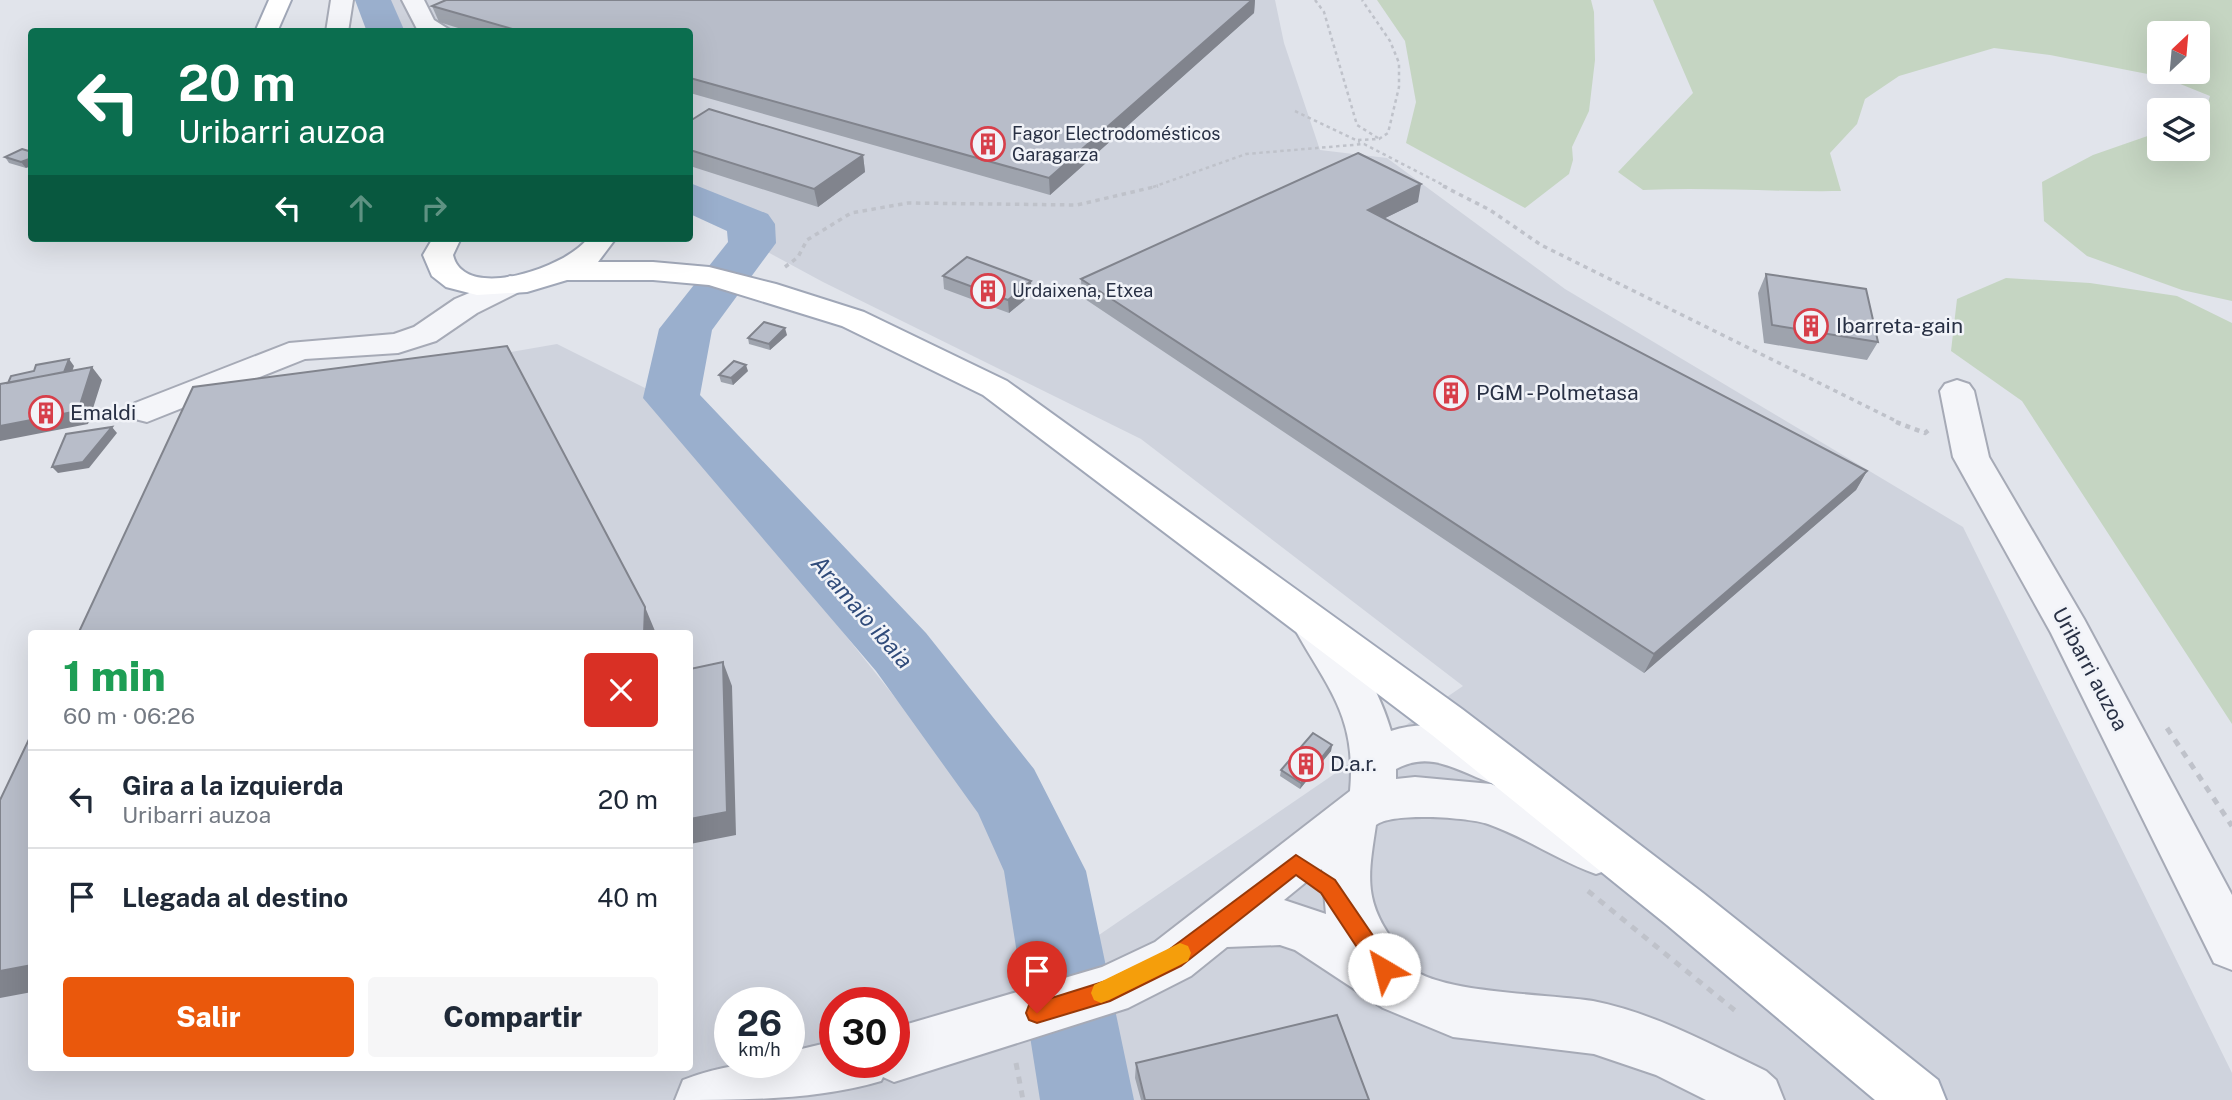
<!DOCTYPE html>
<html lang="es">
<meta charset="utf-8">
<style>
:root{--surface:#fff;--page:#f6f6f7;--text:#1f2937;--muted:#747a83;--line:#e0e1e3;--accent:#ea580c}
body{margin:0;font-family:"Public Sans",sans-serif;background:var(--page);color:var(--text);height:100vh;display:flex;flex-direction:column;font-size:26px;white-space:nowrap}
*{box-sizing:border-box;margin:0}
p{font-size:23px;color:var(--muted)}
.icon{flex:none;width:38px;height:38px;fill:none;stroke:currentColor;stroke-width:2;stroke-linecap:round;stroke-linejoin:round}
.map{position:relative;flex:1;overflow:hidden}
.drawer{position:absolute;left:28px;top:630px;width:665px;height:441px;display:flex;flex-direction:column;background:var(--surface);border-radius:7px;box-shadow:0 7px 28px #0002}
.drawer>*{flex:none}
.hud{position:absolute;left:28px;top:28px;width:665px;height:214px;border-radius:7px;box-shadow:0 7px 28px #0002;background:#0b6e4f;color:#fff;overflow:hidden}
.needle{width:46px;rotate:26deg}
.buttons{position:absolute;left:2147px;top:21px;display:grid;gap:14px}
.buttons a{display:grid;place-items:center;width:63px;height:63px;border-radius:7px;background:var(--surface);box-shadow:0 7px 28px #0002;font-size:35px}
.speed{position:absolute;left:714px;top:987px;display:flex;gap:14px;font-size:35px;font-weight:700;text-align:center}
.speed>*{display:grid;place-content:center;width:91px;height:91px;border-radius:50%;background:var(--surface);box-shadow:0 7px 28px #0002;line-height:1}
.speed small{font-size:18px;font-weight:400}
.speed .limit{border:10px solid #d22;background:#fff;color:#111}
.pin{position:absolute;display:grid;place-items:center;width:60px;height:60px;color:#fff;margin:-72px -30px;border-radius:50% 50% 50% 0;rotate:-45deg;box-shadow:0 0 7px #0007}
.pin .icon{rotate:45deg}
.me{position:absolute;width:77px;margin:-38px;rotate:323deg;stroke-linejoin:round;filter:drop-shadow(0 0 5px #0008)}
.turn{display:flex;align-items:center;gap:24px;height:147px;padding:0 35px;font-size:32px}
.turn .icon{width:91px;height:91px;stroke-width:2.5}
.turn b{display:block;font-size:49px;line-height:60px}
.lanes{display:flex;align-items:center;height:66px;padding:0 35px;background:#0003;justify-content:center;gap:35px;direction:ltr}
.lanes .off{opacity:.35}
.round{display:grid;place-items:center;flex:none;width:74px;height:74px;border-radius:7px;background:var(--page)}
.overview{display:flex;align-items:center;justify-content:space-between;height:119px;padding:0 35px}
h1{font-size:42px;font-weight:800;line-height:52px;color:#1e9e55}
.primary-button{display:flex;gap:14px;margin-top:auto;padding:14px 35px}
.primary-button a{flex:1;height:80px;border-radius:7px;background:var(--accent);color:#fff;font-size:28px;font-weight:800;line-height:80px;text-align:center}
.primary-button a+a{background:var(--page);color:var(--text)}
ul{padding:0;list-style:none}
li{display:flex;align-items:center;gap:21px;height:98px;padding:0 35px;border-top:2px solid var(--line)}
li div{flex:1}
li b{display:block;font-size:26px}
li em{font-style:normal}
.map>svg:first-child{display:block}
.built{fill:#cfd3dd;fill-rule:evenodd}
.green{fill:#c5d5c2;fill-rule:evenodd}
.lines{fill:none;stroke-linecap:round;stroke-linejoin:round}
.river{fill:#9aafcd;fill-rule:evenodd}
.minor-casing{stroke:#a6aab6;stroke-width:4}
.major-casing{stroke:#a0a7b7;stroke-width:4}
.path-far3{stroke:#bfc2ca;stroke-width:2.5;stroke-dasharray:3.5 3.5;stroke-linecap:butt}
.path-far2{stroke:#bfc2ca;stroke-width:3.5;stroke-dasharray:4.5 4.5;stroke-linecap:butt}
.path-far1{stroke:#bfc2ca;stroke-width:4.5;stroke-dasharray:5 5;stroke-linecap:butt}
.path{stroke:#bfc2ca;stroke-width:5;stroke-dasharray:7 7;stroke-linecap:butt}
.minor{fill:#f4f5f9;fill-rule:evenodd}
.major{fill:#fff;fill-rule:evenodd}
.wall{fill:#9ea3ad}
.shaded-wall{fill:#81848d}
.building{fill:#b8bdc9;stroke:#81848d;stroke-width:2}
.route{fill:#ea580c;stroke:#983908;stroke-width:2}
.slow{fill:#f59e0b}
.labels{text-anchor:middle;stroke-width:5;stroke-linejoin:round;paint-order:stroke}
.far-poi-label{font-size:18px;fill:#283044;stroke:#f1f3f8;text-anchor:start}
.poi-label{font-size:21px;fill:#283044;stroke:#f1f3f8;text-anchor:start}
.street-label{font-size:21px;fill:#283044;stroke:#f1f3f8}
.water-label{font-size:23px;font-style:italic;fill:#304b7a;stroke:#f1f3f8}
</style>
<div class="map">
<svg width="2232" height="1100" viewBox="0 0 2232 1100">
<rect width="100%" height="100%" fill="#e1e4eb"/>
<path class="built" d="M 390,0 L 1275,0 L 1284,43 L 1320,150 L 1387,158 L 1565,289 L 1963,527 L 2232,1073 L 2232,1100 L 0,1100 L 0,828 L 31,765 L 32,1068 L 690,1068 L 690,634 L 97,633 L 212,403 L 557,344 L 651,391 L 913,720 L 1077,950 L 1463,686 L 1141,439 L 823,282 L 690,210 L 690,32 L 400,31 L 389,23 ZM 730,1003 L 789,1003 L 789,1062 L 730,1062 ZM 835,1003 L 894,1003 L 894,1062 L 835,1062 Z"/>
<path class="green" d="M 1377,0 L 1591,0 L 1594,12 L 1595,60 L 1589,111 L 1572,147 L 1573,160 L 1569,174 L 1525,208 L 1406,143 L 1416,102 L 1405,41 Z
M 1653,0 L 2232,0 L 2232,301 L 2182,290 L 2087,256 L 2044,221 L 2042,182 L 2093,155 L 2159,132 L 2160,149 L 2198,149 L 2198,117 L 2205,114 L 2210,96 L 2163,77 L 2050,55 L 1994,48 L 1899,76 L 1865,99 L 1857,124 L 1830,153 L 1841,191 C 1774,192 1709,187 1643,190 L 1618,172 L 1693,93 ZM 2160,33 L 2198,33 L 2198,72 L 2160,72 Z
M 2006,278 L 2090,283 L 2177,296 L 2232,323 L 2232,724 L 2022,401 L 1951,351 L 1957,299 Z"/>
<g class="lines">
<path class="river" d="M 355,0 L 391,0 L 405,32 L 367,32 Z
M 690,183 L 768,214 L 775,224 L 776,243 L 712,330 L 700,395 L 926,633 L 1034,769 L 1086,871 L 1134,1100 L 1040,1100 L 1004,871 L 978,813 L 876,671 L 643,398 L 659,329 L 728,242 L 727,231 L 690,214 Z"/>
<g class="minor-casing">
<path id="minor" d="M 331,0 L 353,0 L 348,32 L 326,32 Z
M 402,0 L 424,0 L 434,20 L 453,32 L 417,29 Z
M 510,276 L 521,279 L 525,285 L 521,291 L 477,313 L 436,341 L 398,353 L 305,359 L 147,422 L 135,419 L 130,411 L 135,403 L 289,343 L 394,334 L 414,327 L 455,299 Z
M 1957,380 L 1969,384 L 1974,391 L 1989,457 L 2084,619 L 2232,895 L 2232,970 L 2214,963 L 2051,633 L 1953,457 L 1940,391 L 1945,384 Z
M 1312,608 C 1317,610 1324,611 1327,614 C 1351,635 1383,701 1391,731 C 1433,717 1469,732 1507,751 L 1514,764 L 1507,777 L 1491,783 C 1458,771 1431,750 1396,769 L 1396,779 L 1415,777 L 1491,784 L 1613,838 L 1620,853 L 1613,868 L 1596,874 C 1559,861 1525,837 1488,824 C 1467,817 1392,812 1376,825 C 1368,877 1363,902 1397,946 C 1401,951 1403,959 1407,964 C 1431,994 1554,994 1593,1001 C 1654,1013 1710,1044 1766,1071 L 1776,1080 L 1784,1100 L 1706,1100 L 1656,1075 L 1594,1054 L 1453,1037 L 1383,1008 L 1295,950 L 1280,945 L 1227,947 L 1191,976 L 1128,1008 L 894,1082 L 883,1077 L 881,1081 C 816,1100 745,1100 675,1100 L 683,1080 C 719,1066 751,1062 789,1062 L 789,1052 L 835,1041 L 835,1062 L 894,1062 L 894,1028 L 1102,967 L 1155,942 L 1350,791 C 1357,714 1326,687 1292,624 L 1298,613 ZM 1322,869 L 1326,914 L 1284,900 Z"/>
</g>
<g class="major-casing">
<path id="major" d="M 269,0 L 291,0 L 277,32 L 255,32 Z
M 433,238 L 461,238 L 453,255 C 464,303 568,267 588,238 L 616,238 L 598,262 L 653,262 L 709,267 L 776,284 L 864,312 L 1007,381 L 1462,709 L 1703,893 L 1938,1080 L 1946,1100 L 1875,1100 L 1667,925 L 1432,735 L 983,395 L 842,326 L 709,285 L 653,280 L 567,280 L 527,292 L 477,295 L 446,287 L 432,276 L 423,255 Z"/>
</g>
<path class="path-far3" d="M 1315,0 L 1324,12 L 1357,125 L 1378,138
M 1295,111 L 1360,142
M 1358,140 L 1379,139 L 1388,133 L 1399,87 L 1399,63 L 1390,41 L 1362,0
M 1153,187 L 1246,154 L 1364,144 L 1447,187"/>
<path class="path-far2" d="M 1443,186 L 1490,210 L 1541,245 L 1900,423
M 785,267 L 798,257 L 807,240 L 851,213 L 908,203 L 1077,205 L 1158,186"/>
<path class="path-far1" d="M 1896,422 L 1925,433 L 1930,429"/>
<path class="path" d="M 2167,728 L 2232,826
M 1588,891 L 1738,1013
M 1016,1063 L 1023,1100"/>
<use href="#minor" class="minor"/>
<use href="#major" class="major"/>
</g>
<path class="wall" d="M 446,0 L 1255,0 L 1254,13 L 1050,195 L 690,93 L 690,32 L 471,32 L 439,22 L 432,6 Z
M 690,121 L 863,155 L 865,172 L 818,207 L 690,166 Z
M 22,149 L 26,168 L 9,163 L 5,157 Z
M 1418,202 L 1385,218 L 1867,471 L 1856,490 L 1644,673 L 1082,297 L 1081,279 Z
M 1766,274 L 1878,342 L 1867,360 L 1764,343 L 1758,293 Z
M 943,276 L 1032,294 L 1009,313 L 944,289 Z
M 787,335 L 770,350 L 749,344 L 748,338 Z
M 748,371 L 733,385 L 721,382 L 719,375 Z
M 1332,745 L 1331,751 L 1300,789 L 1280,776 L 1281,770 Z
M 1136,1063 L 1369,1100 L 1141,1100 L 1135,1078 Z"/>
<path class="shaded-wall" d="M 1252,0 L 1255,0 L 1254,13 L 1050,195 L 1049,178 Z
M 863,155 L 865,172 L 818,207 L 814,189 Z
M 32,158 L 32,166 L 26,168 L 21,162 Z
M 1421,184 L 1418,202 L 1365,228 L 1368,210 Z
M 1031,281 L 1032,294 L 1009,313 L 1008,300 Z
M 785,328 L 787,335 L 770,350 L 769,344 Z
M 69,359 L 74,366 L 67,387 L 10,398 Z
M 746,365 L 748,371 L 733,385 L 731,378 Z
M 92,367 L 102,380 L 88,424 L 0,441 L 0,426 Z
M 112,427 L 117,433 L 89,468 L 58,473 L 52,467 Z
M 1867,471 L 1856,490 L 1644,673 L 1654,654 Z
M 645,607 L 655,631 L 655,634 L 644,634 Z
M 723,662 L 732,686 L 736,835 L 690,844 L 690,819 Z
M 1332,745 L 1331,751 L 1300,789 L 1301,783 Z
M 32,965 L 32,992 L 0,998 L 0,971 Z"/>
<path class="building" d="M 446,0 L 1252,0 L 1049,178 L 690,78 L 690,32 L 523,32 L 432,6 Z
M 709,109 L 863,155 L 814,189 L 690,150 L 690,121 Z
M 22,149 L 32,152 L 32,158 L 21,162 L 5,157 Z
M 1358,153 L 1421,184 L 1368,210 L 1867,471 L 1654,654 L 1081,279 Z
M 967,257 L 1031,281 L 1008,300 L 943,276 Z
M 1766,274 L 1866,289 L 1878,342 L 1772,325 Z
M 764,322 L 785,328 L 769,344 L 748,338 Z
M 507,346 L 645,607 L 644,634 L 78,634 L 193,387 Z
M 69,359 L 64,372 L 8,383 L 11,376 L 34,371 L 36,365 Z
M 734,361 L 746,365 L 731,378 L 719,375 Z
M 92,367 L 78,411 L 0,426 L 0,384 Z
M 112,427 L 83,462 L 52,467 L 66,434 Z
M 723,662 L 727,812 L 690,819 L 690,669 Z
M 32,733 L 32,965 L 0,971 L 0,800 Z
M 1313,733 L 1332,745 L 1301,783 L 1281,770 Z
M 1337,1015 L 1369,1100 L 1145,1100 L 1136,1063 Z"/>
<path class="route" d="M 1296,855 L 1335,880 L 1391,962 L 1394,969 L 1391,976 L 1384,979 L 1376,976 L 1321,893 L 1296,875 L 1181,966 L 1110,1001 L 1037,1023 L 1029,1020 L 1026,1013 L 1029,1005 L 1106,981 L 1166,952 Z"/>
<path class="slow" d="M 1180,943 L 1188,946 L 1191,953 L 1188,961 L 1109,1000 L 1101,1003 L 1094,1000 L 1091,993 L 1094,985 Z"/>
<defs>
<g id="building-ring" transform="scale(1.75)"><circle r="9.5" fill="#f1f3f8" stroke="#d73f4a" stroke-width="1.5"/><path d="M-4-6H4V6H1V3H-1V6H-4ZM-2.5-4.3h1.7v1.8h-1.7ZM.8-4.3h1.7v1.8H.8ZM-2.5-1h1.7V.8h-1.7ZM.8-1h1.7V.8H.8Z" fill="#d73f4a"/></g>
</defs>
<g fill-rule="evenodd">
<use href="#building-ring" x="988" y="144"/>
<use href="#building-ring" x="988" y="291"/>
<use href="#building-ring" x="1811" y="326"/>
<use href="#building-ring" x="1451" y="393"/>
<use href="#building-ring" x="46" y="413"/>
<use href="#building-ring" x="1306" y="764"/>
</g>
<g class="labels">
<g class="far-poi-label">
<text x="1012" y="140">Fagor Electrodomésticos<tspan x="1012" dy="21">Garagarza</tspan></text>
<text x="1012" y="297">Urdaixena, Etxea</text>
</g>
<g class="poi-label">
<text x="1836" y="333">Ibarreta-gain</text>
<text x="1476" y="400">PGM - Polmetasa</text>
<text x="70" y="420">Emaldi</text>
<text x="1330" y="771">D.a.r.</text>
</g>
<g class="street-label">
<text transform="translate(2090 669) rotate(62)" y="7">Uribarri auzoa</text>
</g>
<g class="water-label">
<text transform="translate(862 612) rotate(49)" y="8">Aramaio ibaia</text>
</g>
</g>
</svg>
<div class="buttons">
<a><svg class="needle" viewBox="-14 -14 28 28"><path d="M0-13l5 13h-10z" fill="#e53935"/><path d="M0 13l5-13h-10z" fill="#747a83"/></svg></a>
<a><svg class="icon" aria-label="layers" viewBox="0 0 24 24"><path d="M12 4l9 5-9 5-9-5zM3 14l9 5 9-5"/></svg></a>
</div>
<div class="speed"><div>26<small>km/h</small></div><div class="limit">30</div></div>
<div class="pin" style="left:1037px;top:1013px;background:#d93025"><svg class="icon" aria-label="arrive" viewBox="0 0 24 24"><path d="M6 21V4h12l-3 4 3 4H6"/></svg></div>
<svg class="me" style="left:1384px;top:969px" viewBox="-20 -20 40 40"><circle r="19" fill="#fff"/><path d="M0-13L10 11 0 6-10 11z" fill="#ea580c"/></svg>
<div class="hud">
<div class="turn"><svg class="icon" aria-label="left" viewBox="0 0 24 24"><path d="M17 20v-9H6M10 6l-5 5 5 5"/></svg><div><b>20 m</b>Uribarri auzoa</div></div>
<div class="lanes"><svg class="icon" aria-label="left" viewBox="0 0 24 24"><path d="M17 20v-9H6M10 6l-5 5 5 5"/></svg><svg class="icon off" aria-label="ahead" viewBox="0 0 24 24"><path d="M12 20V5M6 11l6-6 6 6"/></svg><svg class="icon off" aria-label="right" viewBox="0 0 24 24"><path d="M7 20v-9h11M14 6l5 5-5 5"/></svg></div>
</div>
<section class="drawer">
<div class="overview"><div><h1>1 min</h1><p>60 m · 06:26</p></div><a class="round" style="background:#d93025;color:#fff"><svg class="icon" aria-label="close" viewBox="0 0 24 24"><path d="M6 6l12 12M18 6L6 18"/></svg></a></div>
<ul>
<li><svg class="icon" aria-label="left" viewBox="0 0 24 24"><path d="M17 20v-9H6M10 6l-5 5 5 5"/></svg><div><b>Gira a la izquierda</b><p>Uribarri auzoa</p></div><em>20 m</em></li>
<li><svg class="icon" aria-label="arrive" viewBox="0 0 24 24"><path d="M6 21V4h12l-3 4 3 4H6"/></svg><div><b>Llegada al destino</b></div><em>40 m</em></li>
</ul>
<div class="primary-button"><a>Salir</a><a>Compartir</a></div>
</section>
</div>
